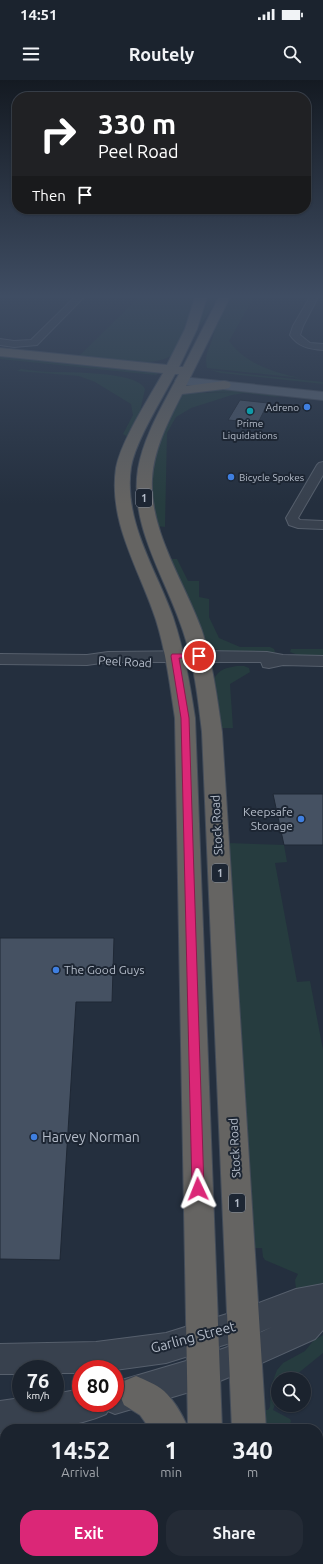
<!DOCTYPE html>
<style>
:root{--surface:#1b232e;--page:#242b36;--text:#f1f3f6;--muted:#a0a4aa;--line:#39404a;--accent:#db2777}
body{margin:0;font-family:Ubuntu,sans-serif;background:var(--page);color:var(--text);height:100vh;display:flex;flex-direction:column;font-size:15px;white-space:nowrap}
*{box-sizing:border-box;margin:0}
p{font-size:13px;color:var(--muted)}
.icon{flex:none;width:22px;height:22px;fill:none;stroke:currentColor;stroke-width:2;stroke-linecap:round;stroke-linejoin:round}
.map{position:relative;flex:1;overflow:hidden}
.details{position:absolute;left:0px;top:1344px;width:323px;height:140px;display:flex;flex-direction:column;background:var(--surface);border-radius:16px 16px 0 0;box-shadow:0 1px 3px #0004,0 0 0 1px var(--line)}
.details>*{flex:none}
.hud{position:absolute;left:12px;top:12px;width:299px;height:122px;border-radius:16px;box-shadow:0 1px 3px #0004,0 0 0 1px var(--line);background:#202124;color:#fff;overflow:hidden}
.buttons{position:absolute;left:271px;top:1292px;display:grid;gap:8px}
.buttons a{display:grid;place-items:center;width:40px;height:40px;border-radius:50%;background:var(--surface);box-shadow:0 1px 3px #0004,0 0 0 1px var(--line);font-size:20px}
.speed{position:absolute;left:12px;top:1280px;display:flex;gap:8px;font-size:20px;font-weight:700;text-align:center}
.speed>*{display:grid;place-content:center;width:52px;height:52px;border-radius:50%;background:var(--surface);box-shadow:0 1px 3px #0004,0 0 0 1px var(--line);line-height:1}
.speed small{font-size:10px;font-weight:400}
.speed .limit{border:6px solid #d22;background:#fff;color:#111}
.pin{position:absolute;display:grid;place-items:center;width:34px;height:34px;color:#fff;margin:-17px;border:2px solid #fff;border-radius:50%;box-shadow:0 1px 4px #0007}
.me{position:absolute;width:44px;margin:-22px;rotate:358deg;stroke-linejoin:round;filter:drop-shadow(0 0 3px #0008)}
.turn{display:flex;align-items:center;gap:14px;height:84px;padding:0 20px;font-size:18px}
.turn .icon{width:52px;height:52px;stroke-width:2.5}
.turn b{display:block;font-size:28px;line-height:34px}
.then{display:flex;align-items:center;height:38px;padding:0 20px;background:#0003;gap:8px;font-size:15px}
.eta{display:flex;justify-content:space-evenly;align-items:center;height:68px;text-align:center}
.eta b{font-size:24px;font-weight:700;line-height:28px}
.primary-button{display:flex;gap:8px;margin-top:auto;padding:8px 20px}
.primary-button a{flex:1;height:46px;border-radius:16px;background:var(--accent);color:#fff;font-size:16px;font-weight:700;line-height:46px;text-align:center}
.primary-button a+a{background:var(--page);color:var(--text)}
.status{display:flex;justify-content:space-between;align-items:center;height:28px;padding:0 20px;background:var(--surface);direction:ltr}
.status svg{height:11px;fill:currentColor}
header{display:flex;justify-content:space-between;align-items:center;height:52px;padding:0 20px;background:var(--surface);font-size:18px;font-weight:700}
.map>svg:first-child{display:block}
.green{fill:#263c3f}
.building{fill:#455162;stroke:#1f2835}
.lines{fill:none;stroke-linecap:round;stroke-linejoin:round}
.minor-casing{stroke:#565f6c;stroke-width:2}
.tertiary-casing{stroke:#565f6c;stroke-width:2}
.primary-casing{stroke:#414a57;stroke-width:2}
.trunk-casing{stroke:#434c59;stroke-width:2}
.minor{fill:#38414e;fill-rule:evenodd}
.tertiary{fill:#38414e;fill-rule:evenodd}
.primary{fill:#56606e;fill-rule:evenodd}
.trunk{fill:#656462;fill-rule:evenodd}
.route{fill:#db2777;stroke:#8e194d}
.shop-dot{fill:#3f7fe0;stroke:#1d2633;stroke-width:1.5}
.culture-dot{fill:#0f9aa8;stroke:#1d2633;stroke-width:1.5}
.labels{text-anchor:middle;stroke-width:4;stroke-linejoin:round;paint-order:stroke}
.far-poi-label{font-size:10px;fill:#b4bcc9;stroke:#1d2633;text-anchor:end}
.shield{fill:#1d2633;stroke:#878f9c;stroke-width:1}
.shield-label{font-size:11px;font-weight:bold;fill:#b4bcc9}
.street-label{font-size:12px;fill:#b4bcc9;stroke:#1d2633}
.poi-label{font-size:12px;fill:#b4bcc9;stroke:#1d2633;text-anchor:end}
.near-poi-label{font-size:14px;fill:#b4bcc9;stroke:#1d2633;text-anchor:start}
.near-street-label{font-size:14px;fill:#b4bcc9;stroke:#1d2633}
</style>
<div class="status"><b>14:51</b><svg viewBox="0 0 49 12"><path d="M0 12V9h3v3zM5 12V6h3v6zM10 12V3h3v9zM15 12V0h3v12zM26 1h20v11H26zM47 4h2v5h-2z"/></svg></div>
<header><svg class="icon" aria-label="menu" viewBox="0 0 24 24"><path d="M4 6h16M4 12h16M4 18h16"/></svg>Routely<svg class="icon" aria-label="search" viewBox="0 0 24 24"><circle cx="10" cy="10" r="6"/><path d="M15 15l6 6"/></svg></header>
<div class="map">
<svg width="323" height="1484" viewBox="0 0 323 1484">
<rect width="100%" height="100%" fill="#242f3e"/>
<path class="green" d="M 139,217 L 196,217 C 193,231 183,262 174,273 C 160,290 98,279 78,277 Z
M 206,217 L 219,217 L 200,246 L 199,246 Z
M 229,217 L 254,217 L 229,261 C 246,284 274,293 301,298 L 207,288 C 204,273 209,271 213,257 C 216,243 222,230 229,217 Z
M 0,274 L 150,292 L 158,293 L 157,295 L 145,294 L 0,279 Z
M 21,289 C 31,290 42,292 52,292 C 70,292 139,292 145,309 L 138,341 L 128,357 L 123,354 L 133,335 L 131,324 L 95,302 L 79,296 L 17,291 Z
M 210,290 L 323,302 L 323,304 L 221,293 Z
M 220,309 L 280,316 L 276,317 L 244,313 L 232,315 L 191,328 L 176,337 L 167,353 L 165,447 L 157,446 C 155,433 150,419 150,406 C 150,373 167,342 183,313 L 240,312 L 199,312 Z
M 170,479 L 177,479 L 188,501 L 199,501 L 199,517 L 209,519 L 209,537 L 219,558 L 240,567 L 270,567 L 274,569 L 275,572 L 272,574 C 252,573 222,577 205,563 Z
M 291,569 L 323,569 L 323,577 L 298,575 L 290,572 Z
M 237,586 L 244,586 L 249,588 L 250,592 L 230,604 L 233,648 L 221,648 L 214,599 C 219,589 226,588 237,586 Z
M 228,763 L 284,765 L 287,782 L 275,783 L 297,902 L 310,901 L 323,970 L 323,1203 L 296,1209 L 295,1200 L 298,1194 L 265,1180 L 263,1177 L 262,1168 L 252,1168 Z
M 323,1255 L 323,1273 L 291,1299 L 278,1299 L 278,1316 L 273,1330 L 290,1339 L 291,1341 L 290,1344 L 274,1345 L 274,1349 L 261,1349 L 260,1330 L 268,1330 L 270,1327 L 271,1306 L 277,1290 L 283,1283 L 305,1271 L 314,1260 Z"/>
<path class="building" d="M 240,320 L 268,323 L 258,343 L 228,340 Z
M 273,714 L 323,714 L 323,765 L 284,765 Z
M 0,858 L 114,858 L 112,922 L 76,922 L 60,1180 L 0,1179 Z"/>
<g class="lines">
<g class="minor-casing">
<path id="minor" d="M 75,217 L 84,217 L 37,265 L 14,267 L 0,265 L 0,259 L 14,261 L 31,260 Z
M 310,217 L 318,217 L 303,246 L 300,255 L 310,263 L 323,264 L 323,270 C 310,269 298,267 290,255 L 293,246 Z
M 323,382 L 323,395 L 298,438 L 300,440 L 323,441 L 323,449 L 298,448 L 289,445 L 286,438 L 317,385 L 319,383 Z"/>
</g>
<g class="tertiary-casing">
<path id="tertiary" d="M 199,571 L 267,572 L 283,575 L 323,576 L 323,586 L 283,585 L 269,588 L 263,587 L 261,582 L 108,582 L 87,585 L 0,584 L 0,574 L 87,575 L 108,572 Z
M 323,1204 L 323,1250 L 315,1259 L 244,1291 L 203,1308 L 115,1334 L 108,1331 L 106,1334 C 75,1348 39,1349 5,1349 L 5,1353 L 0,1353 L 0,1321 L 21,1318 L 21,1323 L 55,1323 L 55,1314 L 81,1309 L 81,1323 L 115,1323 L 115,1302 L 203,1276 L 236,1264 L 272,1247 L 243,1259 L 166,1283 L 115,1290 L 81,1289 L 81,1293 L 55,1293 L 55,1289 L 21,1289 L 21,1294 L 0,1294 L 0,1264 L 96,1262 L 166,1253 L 243,1229 L 296,1209 Z"/>
</g>
<g class="primary-casing">
<path id="primary" d="M 182,297 L 323,312 L 323,320 L 177,304 L 175,301 L 177,298 Z"/>
</g>
<g class="trunk-casing">
<path id="trunk" d="M 195,217 L 207,217 L 197,249 L 179,287 L 183,287 L 219,217 L 230,217 L 186,306 L 224,301 L 229,302 L 231,305 L 229,308 L 224,309 L 182,314 C 168,342 154,368 152,399 C 149,451 185,503 202,551 C 213,584 217,618 222,652 L 266,1349 L 232,1349 L 202,652 C 198,618 194,583 183,551 C 166,498 129,446 138,389 C 144,355 163,325 179,294 L 175,294 C 162,319 136,360 131,387 C 123,441 156,489 173,537 C 184,570 190,604 195,638 L 222,1349 L 150,1349 L 140,1335 L 124,1325 L 119,1313 L 124,1301 L 136,1296 C 145,1300 156,1304 164,1311 C 174,1320 183,1336 188,1348 L 175,638 C 170,605 166,572 156,540 C 140,490 108,443 116,388 C 121,361 149,318 163,293 L 0,276 L 0,268 L 167,285 L 185,249 Z
M 189,1479 L 227,1479 L 228,1484 L 190,1484 Z
M 236,1479 L 274,1479 L 274,1484 L 236,1484 Z"/>
</g>
<use href="#minor" class="minor"/>
<use href="#tertiary" class="tertiary"/>
<use href="#primary" class="primary"/>
<use href="#trunk" class="trunk"/>
</g>
<linearGradient id="sky" x2="0" y2="1"><stop stop-color="#141a22"/><stop offset="0.51" stop-color="#3f4d63"/><stop offset="1" stop-color="#3f4d63" stop-opacity="0"/></linearGradient>
<rect width="323" height="424" fill="url(#sky)"/>
<path class="route" d="M 172,574 L 199,574 L 203,576 L 199,578 L 179,578 L 189,638 L 204,1109 L 203,1112 L 198,1114 L 194,1112 L 192,1109 L 181,638 L 171,576 Z"/>
<g class="shop-dot">
<circle cx="307" cy="327" r="4"/>
<circle cx="231" cy="397" r="4"/>
<circle cx="301" cy="739" r="4"/>
<circle cx="56" cy="890" r="4"/>
<circle cx="34" cy="1057" r="4"/>
</g>
<circle class="culture-dot" cx="250" cy="331" r="4"/>
<g class="labels">
<g class="far-poi-label">
<text x="299" y="331">Adreno</text>
<text x="250" y="347" text-anchor="middle">Prime<tspan x="250" dy="12">Liquidations</tspan></text>
<text x="239" y="401" text-anchor="start">Bicycle Spokes</text>
</g>
<g class="shield">
<rect x="136" y="409" width="16" height="18" rx="3"/>
<rect x="212" y="784" width="16" height="18" rx="3"/>
<rect x="229" y="1114" width="16" height="18" rx="3"/>
</g>
<g class="shield-label">
<text x="144" y="422">1</text>
<text x="220" y="797">1</text>
<text x="237" y="1127">1</text>
</g>
<g class="street-label">
<text transform="translate(125 582) rotate(3)" y="4">Peel Road</text>
<text transform="translate(217 745) rotate(-93)" y="4">Stock Road</text>
<text transform="translate(235 1068) rotate(-93)" y="4">Stock Road</text>
</g>
<g class="poi-label">
<text x="293" y="736">Keepsafe<tspan x="293" dy="14">Storage</tspan></text>
<text x="64" y="894" text-anchor="start">The Good Guys</text>
</g>
<g class="near-poi-label">
<text x="42" y="1062">Harvey Norman</text>
</g>
<g class="near-street-label">
<text transform="translate(193 1257) rotate(-15)" y="5">Garling Street</text>
</g>
</g>
</svg>
<div class="buttons">
<a><svg class="icon" aria-label="search" viewBox="0 0 24 24"><circle cx="10" cy="10" r="6"/><path d="M15 15l6 6"/></svg></a>
</div>
<div class="speed"><div>76<small>km/h</small></div><div class="limit">80</div></div>
<div class="pin" style="left:199px;top:576px;background:#d93025"><svg class="icon" aria-label="arrive" viewBox="0 0 24 24"><path d="M6 21V4h12l-3 4 3 4H6"/></svg></div>
<svg class="me" style="left:198px;top:1109px" viewBox="-20 -20 40 40"><path d="M0-17L14 15 0 8-14 15z" fill="#db2777" stroke="#fff" stroke-width="4"/></svg>
<div class="hud">
<div class="turn"><svg class="icon" aria-label="right" viewBox="0 0 24 24"><path d="M7 20v-9h11M14 6l5 5-5 5"/></svg><div><b>330 m</b>Peel Road</div></div>
<div class="then">Then<svg class="icon" aria-label="arrive" viewBox="0 0 24 24"><path d="M6 21V4h12l-3 4 3 4H6"/></svg></div>
</div>
<section class="details">
<div class="eta">
<div><b>14:52</b><p>Arrival</p></div>
<div><b>1</b><p>min</p></div>
<div><b>340</b><p>m</p></div>
</div>
<div class="primary-button"><a>Exit</a><a>Share</a></div>
</section>
</div>
